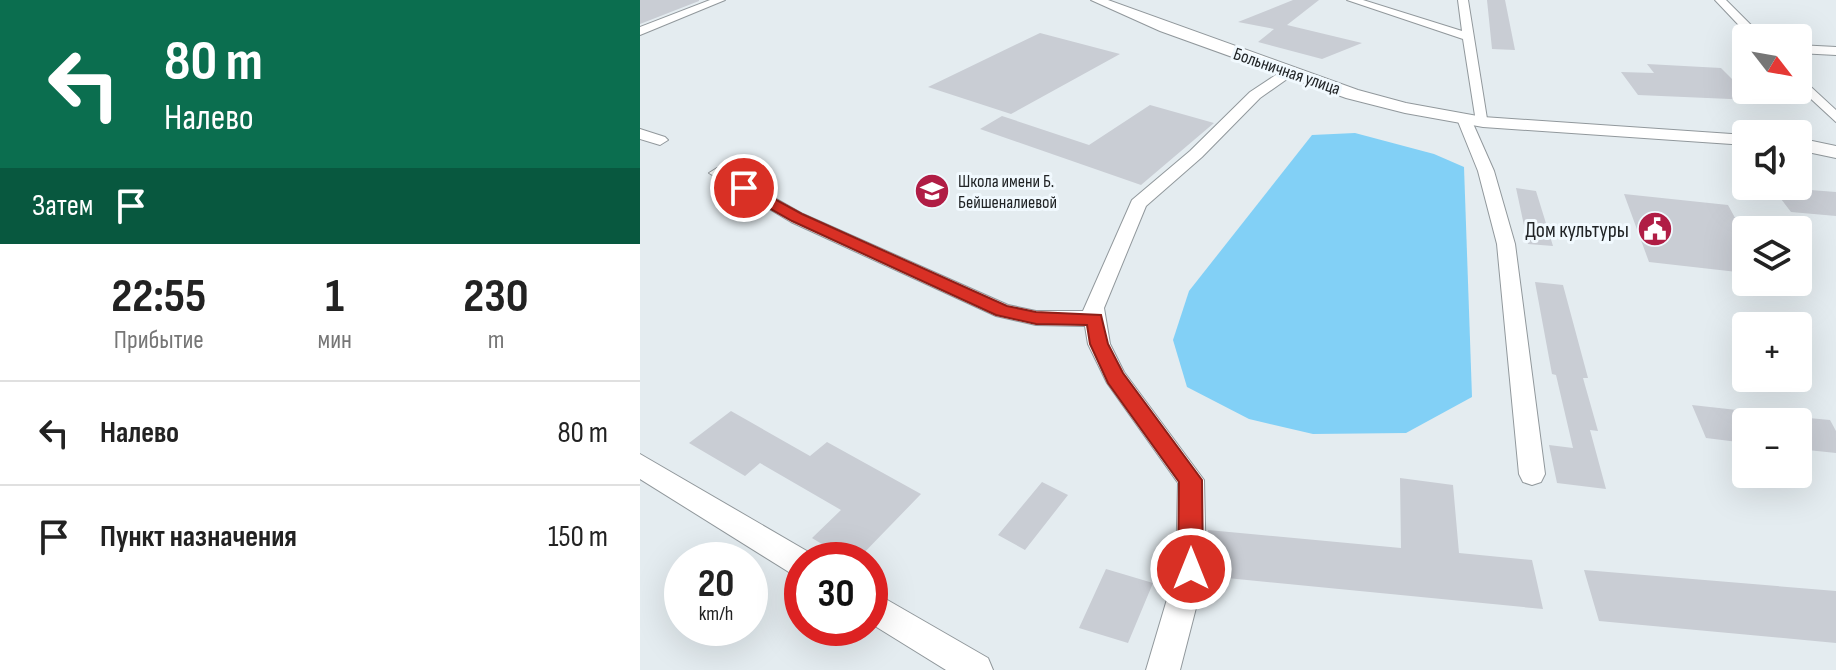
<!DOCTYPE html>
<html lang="ru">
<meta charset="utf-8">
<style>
:root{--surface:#fff;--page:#f6f6f6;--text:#222;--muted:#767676;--line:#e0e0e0}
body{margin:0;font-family:"Sofia Sans Condensed",sans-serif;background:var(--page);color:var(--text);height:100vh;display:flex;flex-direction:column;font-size:30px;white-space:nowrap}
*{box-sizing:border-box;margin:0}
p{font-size:26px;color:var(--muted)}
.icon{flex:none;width:44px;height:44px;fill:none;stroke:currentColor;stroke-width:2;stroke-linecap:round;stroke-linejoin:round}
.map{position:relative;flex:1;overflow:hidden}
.side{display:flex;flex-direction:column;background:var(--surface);width:640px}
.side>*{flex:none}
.top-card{background:#0b6e4f;color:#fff;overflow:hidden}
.needle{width:52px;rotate:121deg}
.tools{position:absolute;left:1092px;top:24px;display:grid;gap:16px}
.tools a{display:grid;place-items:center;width:80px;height:80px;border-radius:8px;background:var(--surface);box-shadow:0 8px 32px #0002;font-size:40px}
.speed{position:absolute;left:24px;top:542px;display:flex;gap:16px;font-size:40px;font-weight:700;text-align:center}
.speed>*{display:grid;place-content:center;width:104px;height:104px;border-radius:50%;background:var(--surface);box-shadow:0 8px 32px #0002;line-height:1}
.speed small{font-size:20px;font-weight:400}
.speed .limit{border:12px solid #d22;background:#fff;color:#111}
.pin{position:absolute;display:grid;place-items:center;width:68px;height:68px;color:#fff;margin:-34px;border:4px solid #fff;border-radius:50%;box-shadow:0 2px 8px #0007}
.me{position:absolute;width:88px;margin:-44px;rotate:0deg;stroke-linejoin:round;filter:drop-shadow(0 0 6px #0008)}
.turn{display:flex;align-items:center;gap:28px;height:168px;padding:0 32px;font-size:36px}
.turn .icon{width:104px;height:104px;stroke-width:2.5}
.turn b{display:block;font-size:56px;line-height:68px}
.then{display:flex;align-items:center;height:76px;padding:0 32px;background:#0003;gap:16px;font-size:30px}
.eta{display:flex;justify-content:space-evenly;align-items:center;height:136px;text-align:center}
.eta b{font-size:48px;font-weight:700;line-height:56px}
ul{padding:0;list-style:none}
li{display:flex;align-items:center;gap:24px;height:104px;padding:0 32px;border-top:2px solid var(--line)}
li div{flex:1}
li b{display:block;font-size:30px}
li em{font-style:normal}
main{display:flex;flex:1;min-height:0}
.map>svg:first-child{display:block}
.green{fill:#82d0f6}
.building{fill:#c9cdd4}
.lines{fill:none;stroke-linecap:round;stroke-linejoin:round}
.minor-casing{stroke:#91989c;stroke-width:2}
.tertiary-casing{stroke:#91989c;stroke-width:2}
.minor{fill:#fff;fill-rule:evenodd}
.tertiary{fill:#fff;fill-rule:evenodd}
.route{fill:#d93025;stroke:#8d1f18;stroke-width:2}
.labels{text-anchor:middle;stroke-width:6;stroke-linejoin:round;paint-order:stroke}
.far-street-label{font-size:18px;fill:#212426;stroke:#f1f9fe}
.far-poi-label{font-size:18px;fill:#212426;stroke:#f1f9fe;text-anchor:start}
.poi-label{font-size:22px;fill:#212426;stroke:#f1f9fe;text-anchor:end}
</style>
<main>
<section class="side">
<div class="top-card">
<div class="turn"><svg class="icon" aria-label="left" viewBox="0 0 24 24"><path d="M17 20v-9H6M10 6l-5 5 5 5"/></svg><div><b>80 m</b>Налево</div></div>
<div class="then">Затем<svg class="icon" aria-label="arrive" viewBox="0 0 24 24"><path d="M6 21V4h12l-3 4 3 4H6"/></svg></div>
</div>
<div class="eta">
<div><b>22:55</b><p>Прибытие</p></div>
<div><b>1</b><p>мин</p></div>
<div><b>230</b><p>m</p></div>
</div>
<ul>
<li><svg class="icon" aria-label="left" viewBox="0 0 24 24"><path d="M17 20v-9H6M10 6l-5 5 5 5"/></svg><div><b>Налево</b></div><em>80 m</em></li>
<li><svg class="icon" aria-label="arrive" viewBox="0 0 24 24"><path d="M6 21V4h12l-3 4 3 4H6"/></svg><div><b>Пункт назначения</b></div><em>150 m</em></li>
</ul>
</section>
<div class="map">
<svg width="1196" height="670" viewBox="0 0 1196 670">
<rect width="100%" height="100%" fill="#e4ecf0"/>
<path class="green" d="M 715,133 L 794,154 L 824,167 L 832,397 L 766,433 L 673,434 L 609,419 L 547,387 L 533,340 L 549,291 L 672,135 Z"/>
<path class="building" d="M 0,0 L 59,0 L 59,1 L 0,24 Z
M 653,0 L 679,0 L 647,25 L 722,43 L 682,59 L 618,42 L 634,29 L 598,22 Z
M 847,0 L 865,0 L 875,50 L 852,49 Z
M 400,33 L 480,54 L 371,114 L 288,87 Z
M 1007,64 L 1081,68 L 1113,100 L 998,95 L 981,72 L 1014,73 Z
M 510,105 L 574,123 L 501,185 L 340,129 L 362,116 L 449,145 Z
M 1132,187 L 1196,192 L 1196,216 L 1151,212 Z
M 876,188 L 896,191 L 913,246 L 888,244 Z
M 984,194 L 1088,205 L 1106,238 L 1106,273 L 1009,262 Z
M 895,282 L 923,285 L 948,378 L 943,378 L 958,431 L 950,430 L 966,489 L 917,483 L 909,445 L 933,448 L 916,375 L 912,374 Z
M 1052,405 L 1106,411 L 1106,443 L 1066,438 Z
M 91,411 L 170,456 L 187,442 L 281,494 L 217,560 L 208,560 L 172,538 L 201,510 L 120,463 L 105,476 L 49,443 Z
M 1158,417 L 1190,420 L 1196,431 L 1196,453 L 1158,449 Z
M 760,478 L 813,485 L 819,553 L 892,560 L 903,609 L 567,576 L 568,530 L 761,548 Z
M 402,482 L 428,495 L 385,550 L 358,535 Z
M 466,569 L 513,583 L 488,643 L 439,628 Z
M 944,570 L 1196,591 L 1196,643 L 959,621 Z"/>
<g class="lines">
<g class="minor-casing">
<path id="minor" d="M 70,0 L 85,0 L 0,35 L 0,27 Z
M 707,0 L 723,0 L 822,31 L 818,0 L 828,0 L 848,125 L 836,122 L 823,39 Z
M 1075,0 L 1086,0 L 1124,38 L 1111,38 Z
M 1158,45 L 1196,47 L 1196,55 L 1158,53 Z
M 645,69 L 657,72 L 620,98 L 562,157 L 506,206 L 464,308 L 470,344 L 484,372 L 564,480 L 566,569 L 540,670 L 506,670 L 536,569 L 538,483 L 467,383 L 448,344 L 445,326 L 396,325 L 356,316 L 151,222 L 69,173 L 77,168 L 83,169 L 163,214 L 368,305 L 396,311 L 443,311 L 492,200 L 550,151 L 610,92 Z
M 1158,75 L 1196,110 L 1196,122 L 1158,87 Z
M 824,115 L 831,119 L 854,171 L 875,244 L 905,474 L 901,482 L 892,485 L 883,482 L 879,474 L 857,244 L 838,171 L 817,119 Z
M 0,129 L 25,137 L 28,140 L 20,145 L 0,139 Z
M 0,454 L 172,554 L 175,560 L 162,560 L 162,578 L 152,574 L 0,479 Z
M 230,590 L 348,658 L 353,670 L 306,670 L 230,623 Z"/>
</g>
<g class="tertiary-casing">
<path id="tertiary" d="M 451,0 L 468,0 L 718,90 L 766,103 L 843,117 L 1106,135 L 1106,145 L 843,127 L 765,113 L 706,98 L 520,31 Z
M 1158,138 L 1196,146 L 1196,158 L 1158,150 Z"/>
</g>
<use href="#minor" class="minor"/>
<use href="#tertiary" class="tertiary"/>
</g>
<path class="route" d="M 99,185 L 109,185 L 162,214 L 367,306 L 396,312 L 461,315 L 468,344 L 483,373 L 562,480 L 563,569 L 560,578 L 551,581 L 542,578 L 538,569 L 539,482 L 468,383 L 450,344 L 447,325 L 396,324 L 356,315 L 152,221 L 99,191 Z"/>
<defs>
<g id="school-disc" transform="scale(1.8)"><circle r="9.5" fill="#b01d45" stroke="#f1f9fe"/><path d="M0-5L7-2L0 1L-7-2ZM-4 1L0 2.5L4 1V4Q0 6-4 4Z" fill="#fff"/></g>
<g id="civic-disc" transform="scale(1.8)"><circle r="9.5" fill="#b01d45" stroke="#f1f9fe"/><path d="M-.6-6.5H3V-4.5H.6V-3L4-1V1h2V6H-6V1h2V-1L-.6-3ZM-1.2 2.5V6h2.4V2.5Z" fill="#fff"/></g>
</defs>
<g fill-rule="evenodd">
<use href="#school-disc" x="292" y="191"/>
<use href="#civic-disc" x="1015" y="229"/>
</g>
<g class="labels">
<g class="far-street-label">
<text transform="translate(647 71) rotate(19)" y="6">Больничная улица</text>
</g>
<g class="far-poi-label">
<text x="318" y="187">Школа имени Б.<tspan x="318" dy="21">Бейшеналиевой</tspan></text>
</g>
<g class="poi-label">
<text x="989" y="237">Дом культуры</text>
</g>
</g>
</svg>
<div class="tools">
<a><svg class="needle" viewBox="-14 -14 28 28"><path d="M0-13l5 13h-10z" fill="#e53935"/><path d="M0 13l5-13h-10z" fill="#767676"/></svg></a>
<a><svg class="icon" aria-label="sound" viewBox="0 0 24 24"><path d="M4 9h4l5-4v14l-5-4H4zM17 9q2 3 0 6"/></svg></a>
<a><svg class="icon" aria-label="layers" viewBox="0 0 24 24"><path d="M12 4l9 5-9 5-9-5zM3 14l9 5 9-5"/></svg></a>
<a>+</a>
<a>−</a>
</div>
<div class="speed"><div>20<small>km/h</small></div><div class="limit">30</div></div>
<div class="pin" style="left:104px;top:188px;background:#d93025"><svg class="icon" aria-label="arrive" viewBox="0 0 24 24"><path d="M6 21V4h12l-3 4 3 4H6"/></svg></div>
<svg class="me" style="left:551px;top:569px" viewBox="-20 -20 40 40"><circle r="17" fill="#d93025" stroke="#fff" stroke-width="3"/><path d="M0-11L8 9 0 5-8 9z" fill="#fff"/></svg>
</div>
</main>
